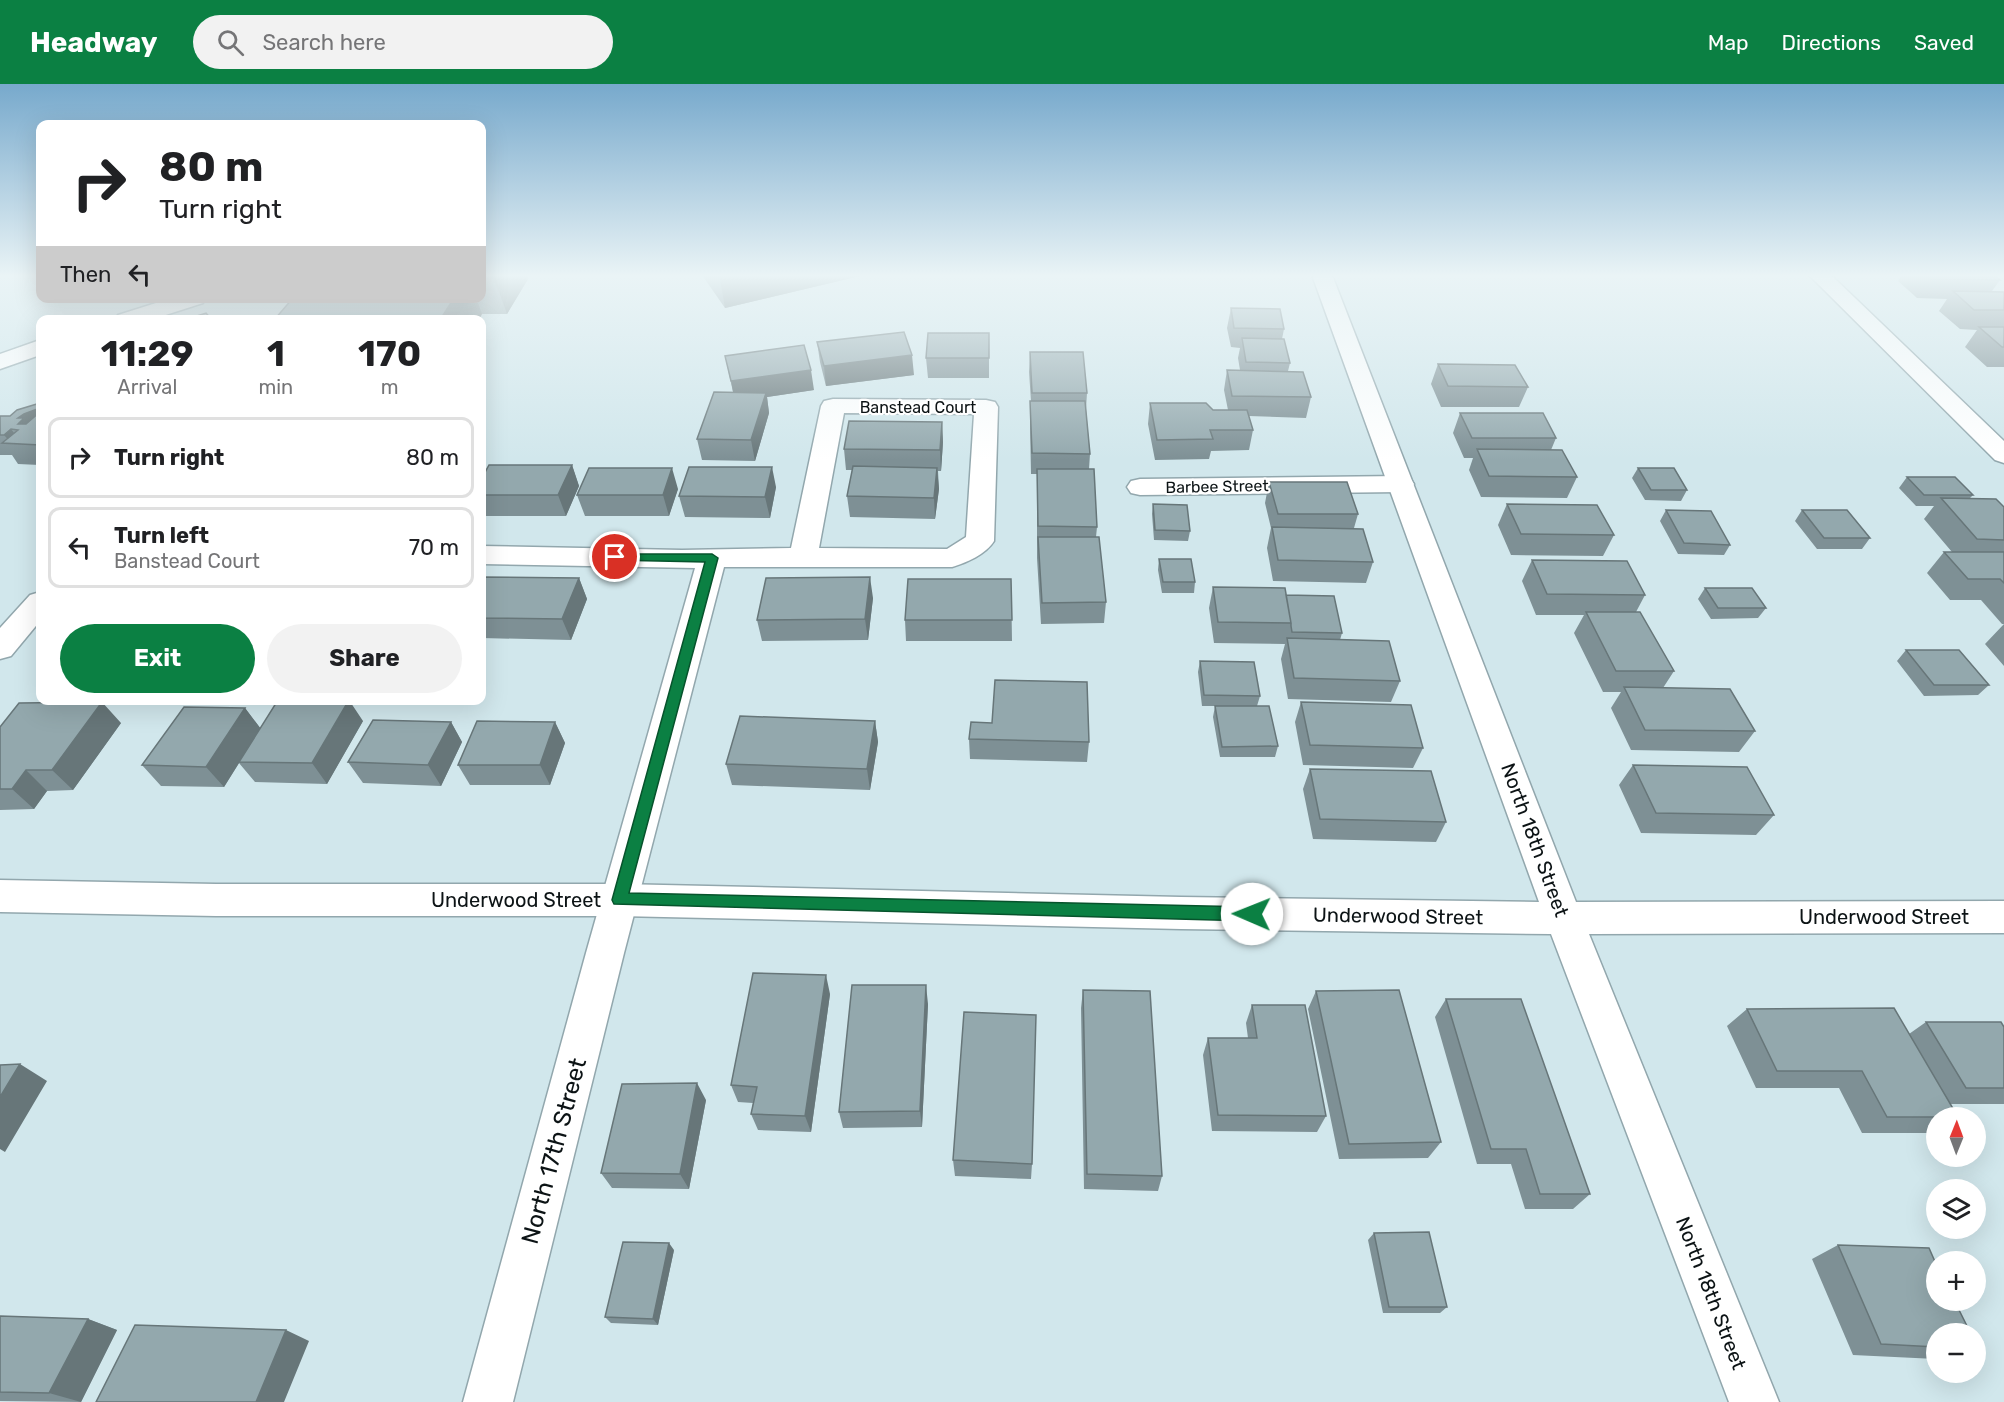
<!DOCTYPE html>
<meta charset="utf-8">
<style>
:root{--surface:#fff;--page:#f2f2f2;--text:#202124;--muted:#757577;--line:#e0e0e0;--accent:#0b8043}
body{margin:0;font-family:Rubik,sans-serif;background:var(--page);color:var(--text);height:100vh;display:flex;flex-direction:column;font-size:22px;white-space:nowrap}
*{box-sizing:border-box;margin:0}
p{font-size:20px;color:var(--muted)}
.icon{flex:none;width:33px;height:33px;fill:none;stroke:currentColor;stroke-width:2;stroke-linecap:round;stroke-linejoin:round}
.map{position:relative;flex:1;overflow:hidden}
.side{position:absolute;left:36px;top:231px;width:450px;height:390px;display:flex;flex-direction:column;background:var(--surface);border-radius:12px;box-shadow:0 6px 24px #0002}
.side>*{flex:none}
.guide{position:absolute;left:36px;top:36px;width:450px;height:183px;border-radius:12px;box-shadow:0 6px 24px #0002;background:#fff;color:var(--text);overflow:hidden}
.needle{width:39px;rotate:1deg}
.controls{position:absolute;left:1926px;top:1023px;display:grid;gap:12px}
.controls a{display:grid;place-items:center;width:60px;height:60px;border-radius:50%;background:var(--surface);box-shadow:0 6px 24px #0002;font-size:30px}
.pin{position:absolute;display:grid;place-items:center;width:51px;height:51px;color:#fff;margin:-26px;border:3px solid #fff;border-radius:50%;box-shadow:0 2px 6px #0007}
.me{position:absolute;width:66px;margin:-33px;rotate:271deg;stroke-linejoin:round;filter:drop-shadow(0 0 4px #0008)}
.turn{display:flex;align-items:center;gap:21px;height:126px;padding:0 24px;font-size:27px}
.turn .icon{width:78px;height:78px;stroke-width:2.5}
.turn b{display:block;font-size:42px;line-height:51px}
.then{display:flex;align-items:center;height:57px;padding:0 24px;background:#0003;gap:12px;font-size:22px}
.eta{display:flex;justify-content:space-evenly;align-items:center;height:102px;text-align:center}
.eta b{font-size:36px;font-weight:700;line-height:42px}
.button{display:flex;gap:12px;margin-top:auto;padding:12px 24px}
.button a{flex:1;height:69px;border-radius:36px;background:var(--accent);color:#fff;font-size:24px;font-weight:700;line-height:69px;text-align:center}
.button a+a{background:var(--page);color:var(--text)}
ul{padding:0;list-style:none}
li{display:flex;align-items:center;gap:18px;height:81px;margin:0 12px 9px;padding:0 12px;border:3px solid var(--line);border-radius:12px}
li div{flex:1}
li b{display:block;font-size:22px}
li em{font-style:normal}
header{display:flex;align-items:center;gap:36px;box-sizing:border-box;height:84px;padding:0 30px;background:var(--accent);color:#fff}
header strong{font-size:28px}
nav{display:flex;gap:33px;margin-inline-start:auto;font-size:21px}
.search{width:420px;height:54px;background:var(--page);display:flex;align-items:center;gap:15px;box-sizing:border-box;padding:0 21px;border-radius:33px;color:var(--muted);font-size:22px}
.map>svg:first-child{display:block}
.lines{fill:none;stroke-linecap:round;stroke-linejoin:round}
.minor-casing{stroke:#92a7ad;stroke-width:3}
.tertiary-casing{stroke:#92a7ad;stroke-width:3}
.secondary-casing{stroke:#92a7ad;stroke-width:3}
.minor{fill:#fff;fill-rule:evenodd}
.tertiary{fill:#fff;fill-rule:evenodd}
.secondary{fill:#fff;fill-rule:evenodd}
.wall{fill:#7e9095}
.shaded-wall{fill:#677679}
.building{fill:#93a8ad;stroke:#677679;stroke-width:1.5}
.route{fill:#0b8043;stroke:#07532c;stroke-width:1.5}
.labels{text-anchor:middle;stroke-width:4.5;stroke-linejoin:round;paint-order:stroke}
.far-street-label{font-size:16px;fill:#0c1315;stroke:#fff}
.street-label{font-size:20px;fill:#0c1315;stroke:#fff}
.near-street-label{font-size:24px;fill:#0c1315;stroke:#fff}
</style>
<header>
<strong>Headway</strong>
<div class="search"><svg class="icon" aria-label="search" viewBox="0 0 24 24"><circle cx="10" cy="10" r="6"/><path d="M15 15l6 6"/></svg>Search here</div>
<nav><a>Map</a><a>Directions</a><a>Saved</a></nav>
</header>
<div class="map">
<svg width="2004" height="1318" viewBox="0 0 2004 1318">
<rect width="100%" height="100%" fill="#d1e7ec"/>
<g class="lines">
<g class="minor-casing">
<path id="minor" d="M 1809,191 L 1831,191 L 2004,357 L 2004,379 L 1995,376 Z
M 833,315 L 986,316 L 995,318 L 998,323 L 994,457 C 986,470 966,479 952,483 L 724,483 L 624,869 L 513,1318 L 463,1318 L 586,869 L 695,484 L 482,480 L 482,462 L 682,466 L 791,464 L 821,322 L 824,317 ZM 844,329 L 974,330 L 966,453 L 947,465 L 819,464 Z
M 1401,392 L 1410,394 L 1414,400 L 1410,406 L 1401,408 L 1140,411 L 1131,409 L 1127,403 L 1131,397 L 1140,395 Z
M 40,508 L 40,537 L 11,572 L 0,575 L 0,544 L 30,511 Z"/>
</g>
<g class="tertiary-casing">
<path id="tertiary" d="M 1312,191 L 1332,191 L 1576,818 L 2004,817 L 2004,849 L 1589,850 L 1779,1318 L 1729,1318 L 1551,850 L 1181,845 L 619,832 L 216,832 L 0,828 L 0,796 L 216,800 L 619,800 L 1181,813 L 1539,818 Z"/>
</g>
<g class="secondary-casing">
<path id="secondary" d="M 172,214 L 205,214 L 203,219 L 150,236 L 115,236 L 118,231 Z
M 40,256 L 40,271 L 0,285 L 0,270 Z"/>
</g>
<use href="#minor" class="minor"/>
<use href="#tertiary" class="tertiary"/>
<use href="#secondary" class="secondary"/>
</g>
<path class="wall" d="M 482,191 L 527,191 L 528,195 L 507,230 L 482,230 L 293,214 L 482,214 Z
M 702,191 L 864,191 L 725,224 Z
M 1902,191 L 1994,191 L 2000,196 L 1992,207 L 2004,208 L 2004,283 L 1987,283 L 1965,263 L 1977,246 L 1960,245 L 1939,227 L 1947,215 L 1917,214 L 1898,197 Z
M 1231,224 L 1284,245 L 1282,255 L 1290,279 L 1288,287 L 1311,313 L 1306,334 L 1249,332 L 1253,346 L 1249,366 L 1211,367 L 1209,375 L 1155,376 L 1148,340 L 1150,319 L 1213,326 L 1228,326 L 1224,306 L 1227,286 L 1240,286 L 1238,274 L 1240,264 L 1231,263 L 1227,244 Z
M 989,249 L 989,294 L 928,294 L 926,274 Z
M 817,258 L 914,291 L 826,302 L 820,278 Z
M 1030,268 L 1087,309 L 1086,325 L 1090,370 L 1089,385 L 1097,443 L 1096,453 L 1106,518 L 1104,539 L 1041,540 L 1037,474 L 1037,390 L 1031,390 L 1030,338 L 1031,317 L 1029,288 Z
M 725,272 L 814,306 L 767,313 L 769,329 L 755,377 L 702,376 L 697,355 L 733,308 Z
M 1438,280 L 1528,303 L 1519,323 L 1441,323 L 1431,300 Z
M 40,319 L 40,381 L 18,380 L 12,371 L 0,371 L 0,332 L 10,332 Z
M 1460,329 L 1556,354 L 1551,366 L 1577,393 L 1567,414 L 1481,413 L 1469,386 L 1473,374 L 1464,374 L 1453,349 Z
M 942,338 L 943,358 L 941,387 L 938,387 L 939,405 L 935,435 L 850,433 L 847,412 L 853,386 L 846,386 L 844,365 Z
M 572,381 L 579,402 L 566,432 L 482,432 L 482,411 Z
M 1638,384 L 1687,406 L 1681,417 L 1645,416 L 1632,394 Z
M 1907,393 L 1973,411 L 1970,414 L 2004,423 L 2004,540 L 2002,540 L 1981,516 L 1950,516 L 1927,489 L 1944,468 L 1952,468 L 1924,435 L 1934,422 L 1916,422 L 1899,404 Z
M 1269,398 L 1358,430 L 1354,444 L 1373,478 L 1366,499 L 1273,497 L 1267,464 L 1271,444 L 1265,419 Z
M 776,403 L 770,434 L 685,433 L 679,412 Z
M 678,405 L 669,432 L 585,432 L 577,411 Z
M 1153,420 L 1190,447 L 1188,457 L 1154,456 L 1152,430 Z
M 1507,420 L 1614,451 L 1603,472 L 1511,471 L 1498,441 Z
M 1666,426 L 1730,461 L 1724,471 L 1678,470 L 1660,437 Z
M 1802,426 L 1870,454 L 1862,465 L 1817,465 L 1795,437 Z
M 1159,475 L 1195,498 L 1194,509 L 1162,509 L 1158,486 Z
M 1532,476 L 1645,511 L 1636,528 L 1674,587 L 1663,604 L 1755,647 L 1739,668 L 1631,666 L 1611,624 L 1621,608 L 1603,608 L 1574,549 L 1584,531 L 1536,531 L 1522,497 Z
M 482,493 L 579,494 L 587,515 L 571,556 L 482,554 Z
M 1011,495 L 1012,557 L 906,557 L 905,536 Z
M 1213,503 L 1286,511 L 1342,549 L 1340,556 L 1400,597 L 1391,618 L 1288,615 L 1281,575 L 1285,560 L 1214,559 L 1209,524 Z
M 1705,504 L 1766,524 L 1758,534 L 1711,535 L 1698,515 Z
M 873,514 L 868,556 L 762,557 L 757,536 Z
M 2004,540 L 2004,582 L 1985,560 Z
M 1906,566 L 1989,601 L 1978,611 L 1924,612 L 1897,577 Z
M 1200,577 L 1260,612 L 1257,622 L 1278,662 L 1275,673 L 1220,673 L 1213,633 L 1215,622 L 1235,622 L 1202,622 L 1198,588 Z
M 132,616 L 178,616 L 177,617 Z
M 1301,618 L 1423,664 L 1413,684 L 1303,681 L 1295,638 Z
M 245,624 L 260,644 L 363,637 L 327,700 L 255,698 L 239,679 L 224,703 L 161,702 L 142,681 Z
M 875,637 L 878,658 L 870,706 L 732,701 L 726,680 Z
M 451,638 L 462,658 L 441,702 L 363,699 L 348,678 Z
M 555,638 L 565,659 L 550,701 L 470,701 L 458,681 Z
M 121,639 L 73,706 L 47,707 L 34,725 L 0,726 L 0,643 Z
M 969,655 L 1089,658 L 1087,678 L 970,675 Z
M 1633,681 L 1774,731 L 1756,751 L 1641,749 L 1619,701 Z
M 1310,685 L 1446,738 L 1436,758 L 1313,755 L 1303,705 Z
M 1083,906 L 1162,1092 L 1158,1107 L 1084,1105 L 1081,924 Z
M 1316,907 L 1441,1058 L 1428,1074 L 1339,1075 L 1308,925 Z
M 830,910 L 811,1048 L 758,1046 L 751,1030 L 753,1019 L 738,1018 L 731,1001 Z
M 1446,915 L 1590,1110 L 1573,1125 L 1525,1125 L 1511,1080 L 1477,1080 L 1435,933 Z
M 928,920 L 922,1043 L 843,1044 L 839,1028 Z
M 1252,921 L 1326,1032 L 1317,1048 L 1212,1047 L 1203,971 L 1208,954 L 1248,954 L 1246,939 Z
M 1747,925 L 1909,950 L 1926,938 L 2004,943 L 2004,1020 L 1950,1020 L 1958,1033 L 1936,1034 L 1936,1046 L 1931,1049 L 1862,1049 L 1839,1004 L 1756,1004 L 1727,942 Z
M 706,1016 L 689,1105 L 612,1104 L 601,1089 Z
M 953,1076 L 1032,1080 L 1031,1095 L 955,1092 Z
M 1374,1149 L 1447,1223 L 1440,1229 L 1383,1229 L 1368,1156 Z
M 1838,1161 L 1936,1250 L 1936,1275 L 1853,1271 L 1812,1175 Z
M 674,1166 L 658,1241 L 611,1239 L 605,1233 Z
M 0,1232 L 88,1235 L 117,1246 L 81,1318 L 0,1317 Z"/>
<path class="shaded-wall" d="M 496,191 L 527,191 L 528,195 L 507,230 L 494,194 Z
M 738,191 L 864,191 L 725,224 L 720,195 Z
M 454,214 L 476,214 L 482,230 L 479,236 L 440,236 Z
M 912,271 L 914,291 L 826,302 L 824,282 Z
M 811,286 L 814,306 L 767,313 L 769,329 L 755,377 L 751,356 L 735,318 L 731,297 Z
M 40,324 L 40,350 L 18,340 L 18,334 L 24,330 Z
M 942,338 L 943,358 L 941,387 L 940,366 Z
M 11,345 L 23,360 L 11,359 L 4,351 Z
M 572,381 L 579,402 L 566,432 L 558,411 Z
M 772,383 L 776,403 L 770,434 L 765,413 Z
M 672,384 L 678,405 L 669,432 L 663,411 Z
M 937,384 L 939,405 L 935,435 L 934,414 Z
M 870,493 L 873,514 L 868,556 L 865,535 Z
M 579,494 L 587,515 L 571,556 L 562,535 Z
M 349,616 L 363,637 L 327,700 L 312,679 Z
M 102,618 L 121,639 L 73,706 L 52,686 Z
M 245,624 L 261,645 L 239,678 L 239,679 L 224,703 L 206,683 Z
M 875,637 L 878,658 L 870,706 L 867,685 Z
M 451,638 L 462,658 L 441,702 L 428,681 Z
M 555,638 L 565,659 L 550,701 L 540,681 Z
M 26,686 L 47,707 L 34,725 L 12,705 Z
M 826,891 L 830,910 L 811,1048 L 805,1032 Z
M 926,901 L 928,920 L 922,1043 L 920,1027 Z
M 20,980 L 47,997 L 5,1068 L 0,1065 L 0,1013 Z
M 697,999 L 706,1016 L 689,1105 L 680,1090 Z
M 669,1159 L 674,1166 L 658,1241 L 653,1235 Z
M 88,1235 L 117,1246 L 81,1318 L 49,1309 Z
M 286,1246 L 309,1257 L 284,1318 L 256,1318 Z"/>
<path class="building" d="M 482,191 L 496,191 L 494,194 L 482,194 Z
M 717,191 L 738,191 L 720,195 Z
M 1925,191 L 1994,191 L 2000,196 L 1930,195 Z
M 1953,207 L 2004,208 L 2004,226 L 1974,226 Z
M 293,214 L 454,214 L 440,236 L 274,236 Z
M 1231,224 L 1280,225 L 1284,245 L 1234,244 Z
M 206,229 L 212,236 L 184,236 Z
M 1979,243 L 2004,243 L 2004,263 L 2002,263 Z
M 904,248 L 912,271 L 824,282 L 817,258 Z
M 928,249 L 989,249 L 989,274 L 926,274 Z
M 1242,254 L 1284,255 L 1290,279 L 1246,278 Z
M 804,261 L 811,286 L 731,297 L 725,272 Z
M 1030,268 L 1083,268 L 1087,309 L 1032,309 Z
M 1438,280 L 1515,281 L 1528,303 L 1448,302 Z
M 1227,286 L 1303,288 L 1311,313 L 1232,312 Z
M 714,308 L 766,309 L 751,356 L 697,355 Z
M 1030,317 L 1085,317 L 1090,370 L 1032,369 Z
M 40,319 L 40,324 L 24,330 L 18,334 L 24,334 L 18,340 L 26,340 L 40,328 L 40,361 L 2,359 L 18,346 L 11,345 L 4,351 L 0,351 L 0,332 L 10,332 L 17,326 Z
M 1150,319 L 1206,319 L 1213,326 L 1247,326 L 1253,346 L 1210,346 L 1213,355 L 1157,356 Z
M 1460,329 L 1543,329 L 1556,354 L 1472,354 Z
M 849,337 L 942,338 L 940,366 L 844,365 Z
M 1477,365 L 1562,366 L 1577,393 L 1489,392 Z
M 489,381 L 572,381 L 558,411 L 482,411 L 482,394 Z
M 853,382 L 937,384 L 934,414 L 847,412 Z
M 689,383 L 772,383 L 765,413 L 679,412 Z
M 589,384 L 672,384 L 663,411 L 577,411 Z
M 1638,384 L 1674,384 L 1687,406 L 1651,406 Z
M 1037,385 L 1094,385 L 1097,443 L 1038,442 Z
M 1907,393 L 1955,393 L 1973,411 L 1924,411 Z
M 1269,398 L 1347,398 L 1358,430 L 1278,430 Z
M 1941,414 L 1996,415 L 2004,423 L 2004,456 L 1977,455 Z
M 1153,420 L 1187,421 L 1190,447 L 1155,446 Z
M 1507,420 L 1597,421 L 1614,451 L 1521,450 Z
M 1666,426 L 1711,427 L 1730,461 L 1684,459 Z
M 1802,426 L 1847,426 L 1870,454 L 1824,454 Z
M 1272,443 L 1363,445 L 1373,478 L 1278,476 Z
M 1038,453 L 1099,453 L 1106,518 L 1042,519 Z
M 1944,468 L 2004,468 L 2004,499 L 2000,495 L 1968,495 Z
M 1159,475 L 1191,475 L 1195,498 L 1163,498 Z
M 1532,476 L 1627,477 L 1645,511 L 1547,510 Z
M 482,493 L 579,494 L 562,535 L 482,534 Z
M 870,493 L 865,535 L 757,536 L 766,494 Z
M 908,495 L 1011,495 L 1012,536 L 905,536 Z
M 1213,503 L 1285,504 L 1291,539 L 1218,538 Z
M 1705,504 L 1752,504 L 1766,524 L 1718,524 Z
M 1286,511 L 1334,512 L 1342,549 L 1292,548 L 1291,542 L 1291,539 Z
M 1586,528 L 1640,528 L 1674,587 L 1616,587 Z
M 1287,554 L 1389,557 L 1400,597 L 1294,594 Z
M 1906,566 L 1959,566 L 1989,601 L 1934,601 Z
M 1200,577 L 1254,578 L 1260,612 L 1204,611 Z
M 995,596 L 1087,598 L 1089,658 L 969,655 L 971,638 L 992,639 Z
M 1624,603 L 1730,605 L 1755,647 L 1645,646 Z
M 278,616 L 349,616 L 312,679 L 239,678 Z
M 102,618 L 52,686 L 26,686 L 12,705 L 0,705 L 0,643 L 19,619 Z
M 1301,618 L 1411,621 L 1423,664 L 1310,661 Z
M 1215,622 L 1269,622 L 1278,662 L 1222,663 Z
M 184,623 L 245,624 L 206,683 L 142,681 Z
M 740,632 L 875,637 L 867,685 L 726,680 Z
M 373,636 L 451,638 L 428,681 L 348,678 Z
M 477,637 L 555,638 L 540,681 L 458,681 Z
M 1633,681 L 1747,683 L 1774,731 L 1656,729 Z
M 1310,685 L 1431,687 L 1446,738 L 1320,735 Z
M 753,889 L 826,891 L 805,1032 L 751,1030 L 757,1003 L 731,1001 Z
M 852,901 L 926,901 L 920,1027 L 839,1028 Z
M 1083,906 L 1150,907 L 1162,1092 L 1087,1090 Z
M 1399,906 L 1441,1058 L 1349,1060 L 1316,907 Z
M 1446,915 L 1521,915 L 1590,1110 L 1540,1110 L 1526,1065 L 1491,1065 Z
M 1252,921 L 1305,921 L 1326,1032 L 1218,1031 L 1208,954 L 1257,954 Z
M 1894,924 L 1958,1033 L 1887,1033 L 1862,987 L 1777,987 L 1747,925 Z
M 964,928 L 1036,931 L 1032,1080 L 953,1076 Z
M 1926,938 L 2001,938 L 2004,943 L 2004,1004 L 1966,1004 Z
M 20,980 L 0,1013 L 0,981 Z
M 697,999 L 680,1090 L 601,1089 L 622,1000 Z
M 1429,1148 L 1447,1223 L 1389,1223 L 1374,1149 Z
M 623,1158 L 669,1159 L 653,1235 L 605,1233 Z
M 1838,1161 L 1929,1164 L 1936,1180 L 1936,1216 L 1954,1216 L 1971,1250 L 1936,1250 L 1936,1263 L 1881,1260 Z
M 0,1232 L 88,1235 L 49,1309 L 0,1308 Z
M 135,1241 L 286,1246 L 256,1318 L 96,1318 Z"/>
<linearGradient id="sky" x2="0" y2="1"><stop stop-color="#77a9cc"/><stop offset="0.51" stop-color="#eaf4f6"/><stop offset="1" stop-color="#eaf4f6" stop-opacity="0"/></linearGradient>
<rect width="2004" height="376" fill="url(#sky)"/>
<path class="route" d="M 615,470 L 712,470 L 718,474 L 629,809 L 1252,823 L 1258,825 L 1260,830 L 1258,835 L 1252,837 L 614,820 L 612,816 L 705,478 L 611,476 L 609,473 Z"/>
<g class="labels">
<g class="far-street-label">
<text x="918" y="329">Banstead Court</text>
<text transform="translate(1217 402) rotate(-1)" y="6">Barbee Street</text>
</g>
<g class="street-label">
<text transform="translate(1535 756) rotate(70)" y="7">North 18th Street</text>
<text x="516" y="823">Underwood Street</text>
<text transform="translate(1398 832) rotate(1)" y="7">Underwood Street</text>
<text x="1884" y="840">Underwood Street</text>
<text transform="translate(1711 1209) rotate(69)" y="7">North 18th Street</text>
</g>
<g class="near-street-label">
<text transform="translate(554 1067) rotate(-75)" y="8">North 17th Street</text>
</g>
</g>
</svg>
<div class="controls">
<a><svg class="needle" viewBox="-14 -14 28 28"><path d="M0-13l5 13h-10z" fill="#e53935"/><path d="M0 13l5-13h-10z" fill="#757577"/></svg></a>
<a><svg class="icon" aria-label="layers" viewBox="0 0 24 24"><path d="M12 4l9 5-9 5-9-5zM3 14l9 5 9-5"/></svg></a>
<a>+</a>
<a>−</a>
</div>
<div class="pin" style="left:615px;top:473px;background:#d93025"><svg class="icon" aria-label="arrive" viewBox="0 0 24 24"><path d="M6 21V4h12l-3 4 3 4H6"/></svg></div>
<svg class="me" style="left:1252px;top:830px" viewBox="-20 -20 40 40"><circle r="19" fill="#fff"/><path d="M0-13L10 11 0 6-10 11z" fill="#0b8043"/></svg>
<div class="guide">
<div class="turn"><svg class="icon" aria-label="right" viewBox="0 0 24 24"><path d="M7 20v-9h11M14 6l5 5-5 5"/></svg><div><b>80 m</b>Turn right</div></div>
<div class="then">Then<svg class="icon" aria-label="left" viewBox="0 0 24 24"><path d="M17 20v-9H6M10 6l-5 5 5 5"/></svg></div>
</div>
<section class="side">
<div class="eta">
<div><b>11:29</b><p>Arrival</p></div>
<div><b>1</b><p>min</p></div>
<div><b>170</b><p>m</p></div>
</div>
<ul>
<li><svg class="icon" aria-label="right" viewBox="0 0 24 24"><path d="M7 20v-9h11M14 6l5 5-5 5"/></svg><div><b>Turn right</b></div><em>80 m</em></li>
<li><svg class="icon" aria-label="left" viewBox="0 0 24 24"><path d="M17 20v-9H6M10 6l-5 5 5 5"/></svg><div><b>Turn left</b><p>Banstead Court</p></div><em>70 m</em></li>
</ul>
<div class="button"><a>Exit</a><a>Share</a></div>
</section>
</div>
